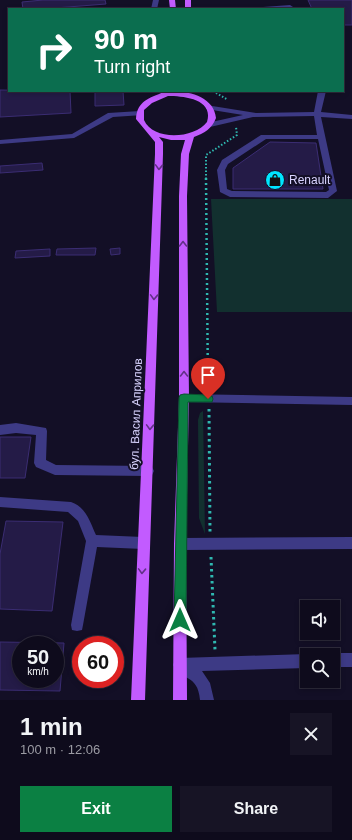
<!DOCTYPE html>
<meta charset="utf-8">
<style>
:root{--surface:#0e0b1c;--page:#171425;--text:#f1f3f6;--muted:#9b9ba3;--line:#2e2b3b;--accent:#0b8043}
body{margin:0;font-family:Helvetica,sans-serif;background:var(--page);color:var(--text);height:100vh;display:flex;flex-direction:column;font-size:15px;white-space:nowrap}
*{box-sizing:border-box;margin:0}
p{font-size:13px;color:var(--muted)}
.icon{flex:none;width:22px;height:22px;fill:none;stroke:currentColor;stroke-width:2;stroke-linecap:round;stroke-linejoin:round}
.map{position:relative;height:700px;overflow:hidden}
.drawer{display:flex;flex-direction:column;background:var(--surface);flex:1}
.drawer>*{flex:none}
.banner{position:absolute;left:8px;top:8px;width:336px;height:84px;border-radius:0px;box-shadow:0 2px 6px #0003,0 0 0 1px var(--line);background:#0b6e4f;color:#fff;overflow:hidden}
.buttons{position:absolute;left:300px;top:600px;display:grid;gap:8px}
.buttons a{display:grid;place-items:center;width:40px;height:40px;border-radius:0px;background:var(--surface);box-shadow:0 2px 6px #0003,0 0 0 1px var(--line);font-size:20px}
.speed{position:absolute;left:12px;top:636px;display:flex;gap:8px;font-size:20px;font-weight:700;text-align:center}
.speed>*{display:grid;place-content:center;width:52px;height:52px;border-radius:50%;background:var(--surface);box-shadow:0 2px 6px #0003,0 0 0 1px var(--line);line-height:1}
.speed small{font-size:10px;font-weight:400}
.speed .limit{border:6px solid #d22;background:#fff;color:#111}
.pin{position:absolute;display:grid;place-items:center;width:34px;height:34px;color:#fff;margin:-41px -17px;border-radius:50% 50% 50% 0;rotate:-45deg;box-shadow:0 0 4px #0007}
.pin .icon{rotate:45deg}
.me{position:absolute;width:44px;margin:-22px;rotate:0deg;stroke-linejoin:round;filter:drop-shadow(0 0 3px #0008)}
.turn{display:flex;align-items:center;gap:14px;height:84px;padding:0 20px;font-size:18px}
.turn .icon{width:52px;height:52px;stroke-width:2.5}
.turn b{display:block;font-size:28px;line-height:34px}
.round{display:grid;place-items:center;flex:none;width:42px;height:42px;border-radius:0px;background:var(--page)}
.head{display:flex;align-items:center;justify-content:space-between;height:68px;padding:0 20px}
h1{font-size:24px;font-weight:800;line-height:30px}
.button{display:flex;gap:8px;margin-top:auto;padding:8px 20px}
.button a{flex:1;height:46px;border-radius:0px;background:var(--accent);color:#fff;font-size:16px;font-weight:800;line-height:46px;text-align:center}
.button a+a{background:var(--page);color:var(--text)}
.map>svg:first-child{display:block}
.green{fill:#12302f}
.building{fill:#241b47;stroke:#3b2d73;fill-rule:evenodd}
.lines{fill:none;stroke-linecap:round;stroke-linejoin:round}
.path-far2{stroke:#2fb8b0;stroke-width:2;stroke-dasharray:1.5 2;stroke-linecap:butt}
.path-far1{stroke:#2fb8b0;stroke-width:2.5;stroke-dasharray:2 3;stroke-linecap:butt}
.path{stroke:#2fb8b0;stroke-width:3;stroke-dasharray:2.5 3.5;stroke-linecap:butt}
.minor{fill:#3d3a85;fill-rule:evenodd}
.major{fill:#c25bff;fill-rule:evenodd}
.oneway{stroke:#623188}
.route{fill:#0b8043;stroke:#07532c}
.labels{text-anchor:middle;stroke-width:4;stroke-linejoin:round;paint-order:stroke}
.poi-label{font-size:12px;fill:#d9d4ff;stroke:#130f26;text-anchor:start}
.street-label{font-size:12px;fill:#d9d4ff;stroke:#130f26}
</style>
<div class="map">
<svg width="352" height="700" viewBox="0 0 352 700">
<rect width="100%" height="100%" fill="#130f26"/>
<path class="green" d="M 211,199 L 352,199 L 352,312 L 217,312 Z
M 203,411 L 205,534 L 199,518 L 198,420 L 200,413 Z"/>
<path class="building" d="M 43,0 L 105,0 L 106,4 L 42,9 L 23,9 L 22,2 Z
M 308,0 L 352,0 L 352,25 L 343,25 L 343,9 L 312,9 Z
M 0,90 L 70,91 L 71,113 L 0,117 Z
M 95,91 L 123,91 L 124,105 L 95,106 Z
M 270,142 L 316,143 L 323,189 L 233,189 L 233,168 Z
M 42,163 L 43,170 L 0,173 L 0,166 Z
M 96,248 L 95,255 L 56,255 L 57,249 Z
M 120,248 L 120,254 L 111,255 L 110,249 Z
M 50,249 L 50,256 L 15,258 L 16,251 Z
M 0,437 L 31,437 L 25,478 L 0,478 Z
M 6,521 L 63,522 L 52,611 L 0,609 L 0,554 Z
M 0,642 L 64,643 L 60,691 L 0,690 ZM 21,645 L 55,645 L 55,679 L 21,679 Z"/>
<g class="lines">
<path class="path-far2" d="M 213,91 L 228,100
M 206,179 L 206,155 L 237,135 L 236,127"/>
<path class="path-far1" d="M 206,178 L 208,388"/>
<path class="path" d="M 209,409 L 210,532
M 211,557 L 215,650"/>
<path class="minor" d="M 153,0 L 159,0 L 157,9 L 151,9 Z
M 290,5 L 293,7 L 292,8 L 260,9 L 263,7 Z
M 318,91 L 326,91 L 321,112 L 352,115 L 352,119 L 321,117 L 337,191 L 328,198 L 230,197 L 220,192 L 217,170 L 222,160 L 261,135 L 317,135 L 314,116 L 253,117 L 210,127 L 207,127 L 207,123 L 243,115 L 206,109 L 206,105 L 256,113 L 314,112 ZM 266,139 L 318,139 L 329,190 L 326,192 L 232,191 L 227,189 L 225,170 L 228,164 Z
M 140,111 L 143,111 L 143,115 L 113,117 L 74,138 L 0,144 L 0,140 L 72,134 L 108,113 Z
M 184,394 L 352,397 L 352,405 L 184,402 L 180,401 L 179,398 L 180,395 Z
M 16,423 L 46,428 L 47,431 L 46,460 L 56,465 L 148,466 L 152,467 L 154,471 L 152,475 L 148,476 L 55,475 L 36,467 L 34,463 L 36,435 L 16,433 L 0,435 L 0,425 Z
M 0,497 L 71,502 C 86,507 90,522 96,535 L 143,537 L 147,539 L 149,543 L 147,547 L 143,549 L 97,547 L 83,625 L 82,630 L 77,631 L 72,630 L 71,625 L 86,541 L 78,521 L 68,512 L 0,507 Z
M 352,537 L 352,549 L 180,550 L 176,548 L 174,544 L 176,540 L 180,538 Z
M 333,653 L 352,653 L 352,667 L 333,667 L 333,655 L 329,655 Z
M 307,654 L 308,655 L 307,655 L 307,668 L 202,671 L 210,683 L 214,700 L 200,700 C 198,673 180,681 173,665 L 175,660 L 180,658 Z"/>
<path class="major" d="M 169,0 L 175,0 L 176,9 L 170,9 Z
M 185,0 L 191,0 L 191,9 L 185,9 Z
M 164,92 C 183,89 214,95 216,118 C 212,129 204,133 194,137 L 189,154 L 187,196 L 189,398 L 186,544 L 187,700 L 173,700 L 174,544 L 179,398 L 179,196 L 181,154 L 185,140 L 171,140 L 159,137 L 163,142 L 163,154 L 145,700 L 131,700 L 155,154 L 155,142 L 136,119 C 137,101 149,98 164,92 ZM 168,96 C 184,96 214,99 207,122 C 194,139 153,141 144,120 C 144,117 144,113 144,110 L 152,103 Z"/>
</g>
<defs><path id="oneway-chevron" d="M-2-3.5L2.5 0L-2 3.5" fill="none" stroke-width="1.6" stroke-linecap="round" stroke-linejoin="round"/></defs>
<g class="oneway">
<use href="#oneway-chevron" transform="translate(159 167) rotate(92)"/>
<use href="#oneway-chevron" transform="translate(183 244) rotate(-90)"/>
<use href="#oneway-chevron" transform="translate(154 297) rotate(92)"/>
<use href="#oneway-chevron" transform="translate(184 374) rotate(-90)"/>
<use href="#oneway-chevron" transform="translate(150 427) rotate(92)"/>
<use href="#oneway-chevron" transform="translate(142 571) rotate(92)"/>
</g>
<path class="route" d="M 184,394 L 208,395 L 212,396 L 213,399 L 212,402 L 188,402 L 186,620 L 184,624 L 180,626 L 176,624 L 174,620 L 179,398 L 180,395 Z"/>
<defs>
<g id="shop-disc" transform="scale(1)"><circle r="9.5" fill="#00e5ff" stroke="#130f26"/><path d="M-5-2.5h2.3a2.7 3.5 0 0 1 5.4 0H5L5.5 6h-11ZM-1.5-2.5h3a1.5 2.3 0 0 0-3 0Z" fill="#111"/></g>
</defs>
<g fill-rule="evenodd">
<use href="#shop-disc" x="275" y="180"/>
</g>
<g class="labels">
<g class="poi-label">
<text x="289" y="184">Renault</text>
</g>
<g class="street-label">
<text transform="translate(136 414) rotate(-88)" y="4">бул. Васил Априлов</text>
</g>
</g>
</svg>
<div class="buttons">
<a><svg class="icon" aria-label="sound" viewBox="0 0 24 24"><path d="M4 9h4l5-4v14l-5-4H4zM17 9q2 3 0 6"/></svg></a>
<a><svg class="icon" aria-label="search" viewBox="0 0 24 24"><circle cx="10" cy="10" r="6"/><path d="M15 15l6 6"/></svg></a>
</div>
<div class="speed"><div>50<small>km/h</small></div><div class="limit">60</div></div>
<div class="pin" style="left:208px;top:399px;background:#d93025"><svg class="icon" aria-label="arrive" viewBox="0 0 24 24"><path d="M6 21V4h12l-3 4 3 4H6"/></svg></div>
<svg class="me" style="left:180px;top:620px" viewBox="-20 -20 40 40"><path d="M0-17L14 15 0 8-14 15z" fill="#0b8043" stroke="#fff" stroke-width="4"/></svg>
<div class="banner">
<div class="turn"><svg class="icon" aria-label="right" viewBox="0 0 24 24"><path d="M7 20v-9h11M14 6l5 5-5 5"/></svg><div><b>90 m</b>Turn right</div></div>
</div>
</div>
<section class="drawer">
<div class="head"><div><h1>1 min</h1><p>100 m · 12:06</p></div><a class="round"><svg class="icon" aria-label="close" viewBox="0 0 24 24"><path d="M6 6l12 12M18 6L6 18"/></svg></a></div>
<div class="button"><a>Exit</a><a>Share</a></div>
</section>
